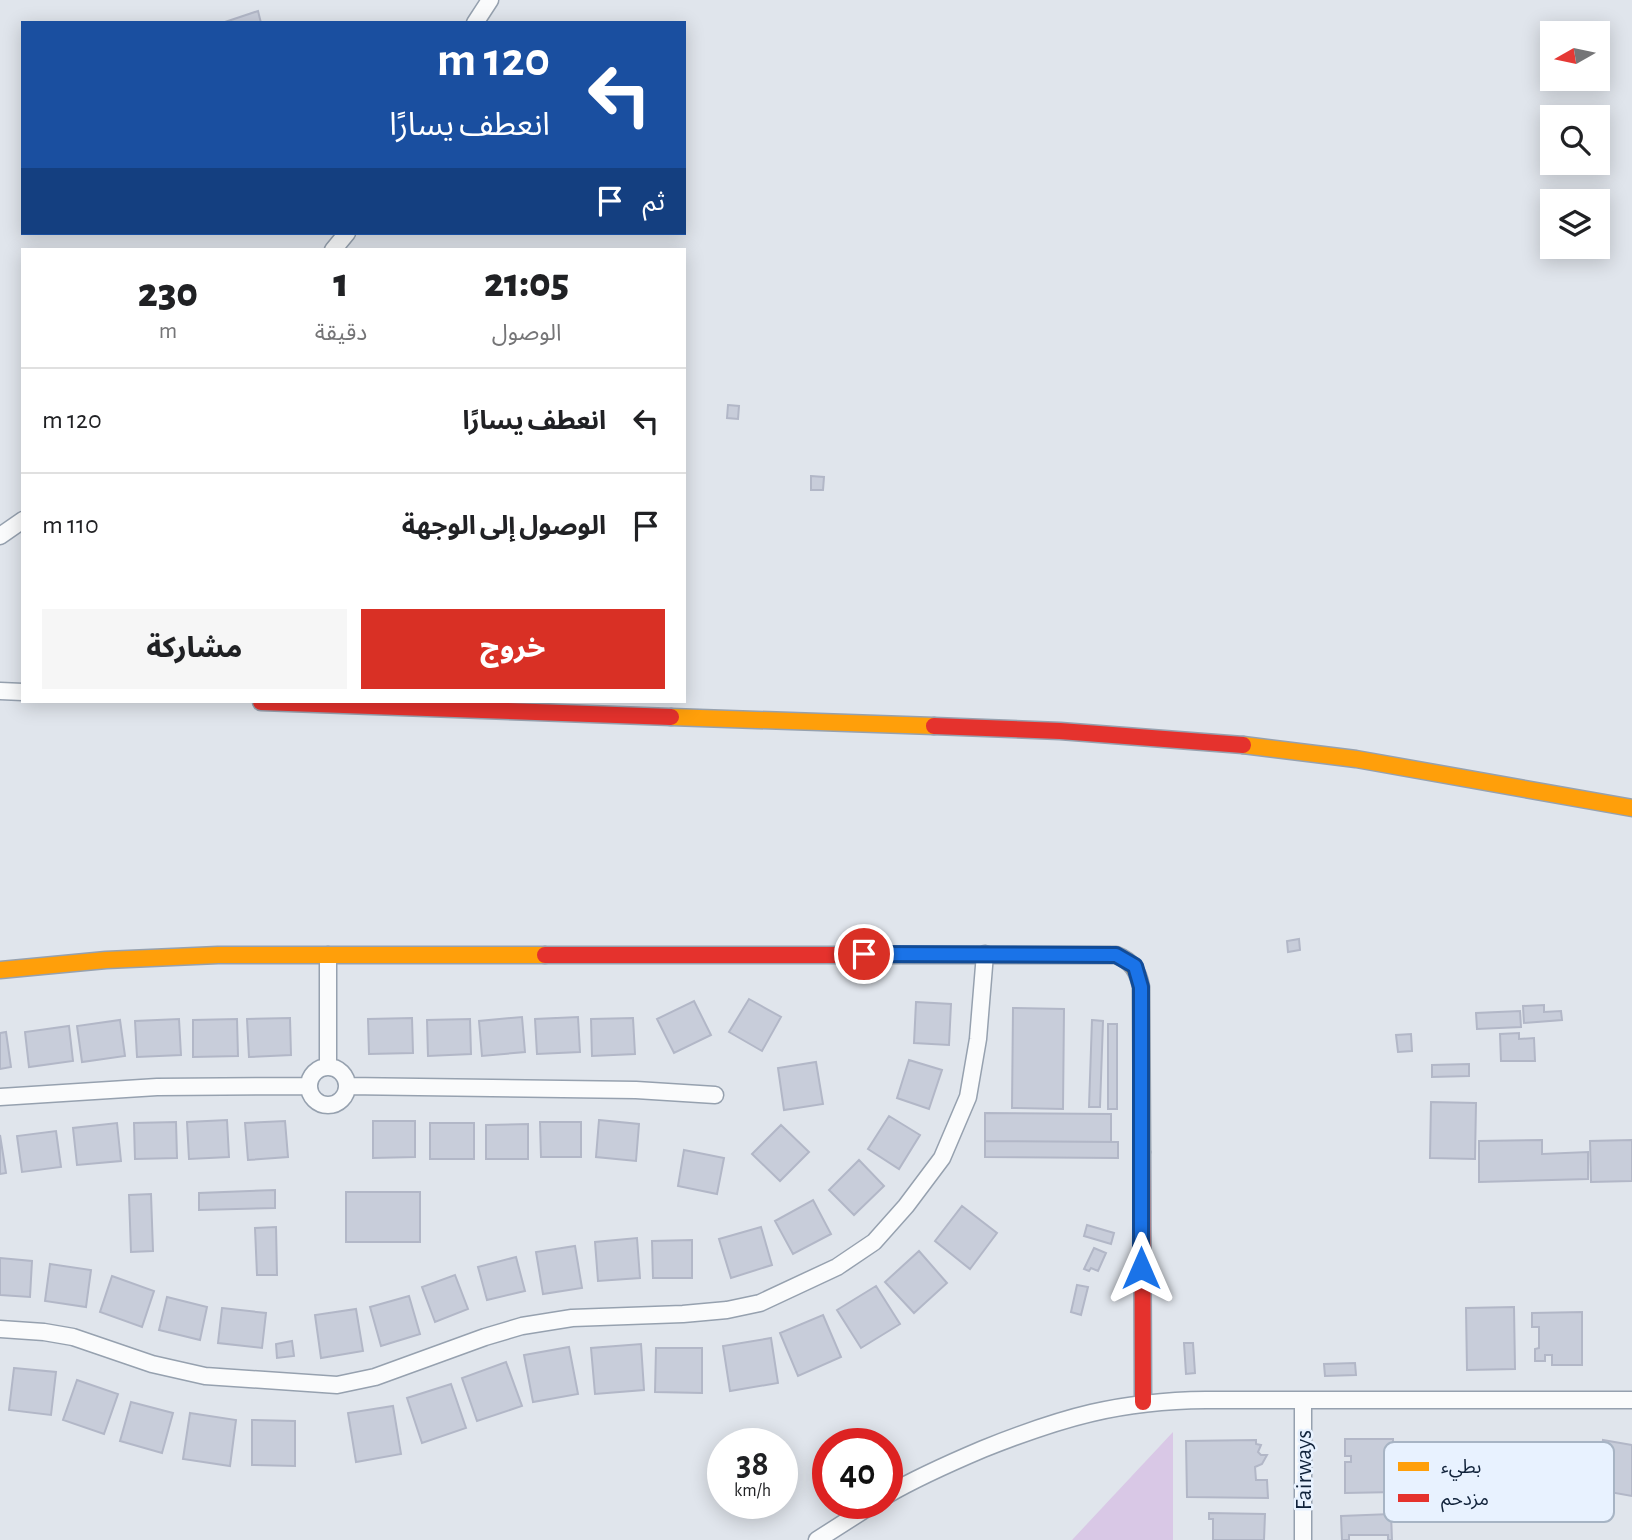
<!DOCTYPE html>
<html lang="ar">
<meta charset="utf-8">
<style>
:root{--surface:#fff;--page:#f6f6f6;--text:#202124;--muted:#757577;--line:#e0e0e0;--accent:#d93025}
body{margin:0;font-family:"Alegreya Sans","Noto Sans Arabic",sans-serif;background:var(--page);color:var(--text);direction:rtl;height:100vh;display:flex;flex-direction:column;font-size:26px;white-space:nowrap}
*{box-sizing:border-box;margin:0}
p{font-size:23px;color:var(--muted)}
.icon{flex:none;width:38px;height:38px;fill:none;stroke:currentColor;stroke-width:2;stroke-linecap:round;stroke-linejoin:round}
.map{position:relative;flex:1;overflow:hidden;direction:ltr}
.details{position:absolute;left:21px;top:248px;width:665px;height:455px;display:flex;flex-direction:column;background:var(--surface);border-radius:0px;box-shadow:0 4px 18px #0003;direction:rtl}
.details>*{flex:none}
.guide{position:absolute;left:21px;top:21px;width:665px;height:214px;border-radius:0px;box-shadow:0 4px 18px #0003;direction:rtl;background:#1a4fa0;color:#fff;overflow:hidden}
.needle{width:46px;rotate:261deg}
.fabs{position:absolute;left:1540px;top:21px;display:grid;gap:14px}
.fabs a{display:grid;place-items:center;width:70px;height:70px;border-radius:0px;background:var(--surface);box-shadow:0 4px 18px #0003;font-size:35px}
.speed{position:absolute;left:707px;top:1428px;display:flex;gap:14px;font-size:35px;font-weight:700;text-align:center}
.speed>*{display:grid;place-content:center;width:91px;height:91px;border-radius:50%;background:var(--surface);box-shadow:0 4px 18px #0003;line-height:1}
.speed small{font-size:18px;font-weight:400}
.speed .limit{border:10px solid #d22;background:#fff;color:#111}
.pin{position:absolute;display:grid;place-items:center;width:60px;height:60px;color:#fff;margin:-30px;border:4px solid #fff;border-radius:50%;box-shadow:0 2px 7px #0007}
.me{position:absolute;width:77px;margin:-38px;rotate:0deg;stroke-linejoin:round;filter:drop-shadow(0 0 5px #0008)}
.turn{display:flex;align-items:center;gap:24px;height:147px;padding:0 21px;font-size:32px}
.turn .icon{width:91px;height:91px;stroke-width:2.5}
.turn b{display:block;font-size:49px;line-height:60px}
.then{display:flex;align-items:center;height:66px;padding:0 21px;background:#0003;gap:14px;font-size:26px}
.eta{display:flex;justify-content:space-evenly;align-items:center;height:119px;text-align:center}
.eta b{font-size:42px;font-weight:800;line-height:49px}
.action{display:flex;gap:14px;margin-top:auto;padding:14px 21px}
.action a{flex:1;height:80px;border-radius:0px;background:var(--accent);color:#fff;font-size:28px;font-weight:800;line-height:80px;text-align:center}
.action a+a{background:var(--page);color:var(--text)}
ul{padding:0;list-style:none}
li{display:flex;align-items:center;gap:21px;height:105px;padding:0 21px;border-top:2px solid var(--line)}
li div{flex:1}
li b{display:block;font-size:26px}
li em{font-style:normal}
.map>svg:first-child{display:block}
.green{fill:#d9c8e6}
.building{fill:#c8cdda;stroke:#b2b7c7;stroke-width:2}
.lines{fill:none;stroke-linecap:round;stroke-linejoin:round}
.street-casing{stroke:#96a1af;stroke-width:19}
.slow-casing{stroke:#96a1af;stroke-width:19}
.jam-casing{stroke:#96a1af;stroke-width:19}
.street{stroke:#fafbfc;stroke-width:16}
.slow{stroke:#ff9f0a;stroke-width:16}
.jam{stroke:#e5322d;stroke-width:16}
.route-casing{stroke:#114b97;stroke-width:18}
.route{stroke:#1a73e8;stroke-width:12}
.labels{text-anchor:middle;stroke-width:5;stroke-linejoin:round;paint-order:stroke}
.street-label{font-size:24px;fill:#10223a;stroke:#e8f2ff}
.key{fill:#e8f2ff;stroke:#a7b4c4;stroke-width:2}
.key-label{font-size:19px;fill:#10223a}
</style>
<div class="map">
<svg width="1632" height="1540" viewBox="0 0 1632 1540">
<rect width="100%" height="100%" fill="#e0e5ec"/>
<path class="green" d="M 1173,1432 L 1173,1540 L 1072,1540 Z"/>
<path class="building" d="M 258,11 L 261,23 L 222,23 Z
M 728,405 L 739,406 L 738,419 L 727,418 Z
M 811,476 L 824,477 L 823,490 L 811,490 Z
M 1299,939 L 1300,950 L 1288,952 L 1287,941 Z
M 749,999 L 781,1017 L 762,1051 L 729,1032 Z
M 694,1001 L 711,1035 L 674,1053 L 657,1019 Z
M 916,1002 L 951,1004 L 949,1045 L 914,1043 Z
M 1544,1005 L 1544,1012 L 1561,1011 L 1562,1020 L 1524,1023 L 1523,1006 Z
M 1013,1008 L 1064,1009 L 1063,1109 L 1012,1108 Z
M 1520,1011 L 1521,1027 L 1477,1029 L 1476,1013 Z
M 522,1017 L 525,1052 L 482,1056 L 479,1021 Z
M 578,1017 L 580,1052 L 537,1054 L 535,1019 Z
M 290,1018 L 291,1055 L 249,1057 L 247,1019 Z
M 412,1018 L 413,1053 L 369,1054 L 368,1019 Z
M 633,1018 L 635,1054 L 592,1056 L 591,1019 Z
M 179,1019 L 181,1055 L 137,1057 L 135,1021 Z
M 237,1019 L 238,1056 L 193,1057 L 193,1020 Z
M 470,1019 L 471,1054 L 428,1056 L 427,1020 Z
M 120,1020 L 125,1056 L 82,1062 L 77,1026 Z
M 1092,1020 L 1103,1021 L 1100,1107 L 1089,1107 Z
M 1108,1024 L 1117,1024 L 1117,1109 L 1108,1109 Z
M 69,1026 L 73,1061 L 29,1067 L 25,1032 Z
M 6,1032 L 11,1067 L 0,1069 L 0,1033 Z
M 1519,1033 L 1519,1039 L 1534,1038 L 1535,1061 L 1501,1061 L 1500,1034 Z
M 1411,1034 L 1412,1051 L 1398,1052 L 1396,1035 Z
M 909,1060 L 942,1070 L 929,1109 L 897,1098 Z
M 816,1062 L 823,1104 L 784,1110 L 778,1068 Z
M 1469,1064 L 1469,1076 L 1432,1077 L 1432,1065 Z
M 1431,1102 L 1476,1103 L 1475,1159 L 1430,1158 Z
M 985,1113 L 1111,1114 L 1111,1142 L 985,1141 Z
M 889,1116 L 920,1135 L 899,1169 L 868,1149 Z
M 227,1120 L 229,1157 L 189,1159 L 187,1122 Z
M 599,1120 L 639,1124 L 636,1161 L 596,1157 Z
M 285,1121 L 288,1157 L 248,1160 L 245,1123 Z
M 373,1121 L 415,1121 L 415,1157 L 373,1158 Z
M 176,1122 L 177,1158 L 135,1159 L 134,1123 Z
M 540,1122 L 581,1122 L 581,1157 L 541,1157 Z
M 117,1123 L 121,1161 L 77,1165 L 73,1128 Z
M 430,1123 L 474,1123 L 474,1159 L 430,1159 Z
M 528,1124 L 528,1159 L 486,1159 L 486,1125 Z
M 781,1125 L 809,1152 L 780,1181 L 752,1154 Z
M 56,1131 L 61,1167 L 22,1172 L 17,1136 Z
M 0,1135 L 6,1173 L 0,1174 Z
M 1542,1140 L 1542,1154 L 1588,1152 L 1588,1179 L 1479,1182 L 1479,1141 Z
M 1632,1140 L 1632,1181 L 1591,1182 L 1590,1141 Z
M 985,1141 L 1118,1142 L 1118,1158 L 985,1157 Z
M 684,1150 L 724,1158 L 717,1194 L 678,1186 Z
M 859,1160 L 884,1186 L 854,1215 L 829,1190 Z
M 275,1190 L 275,1208 L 199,1210 L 199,1193 Z
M 346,1192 L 420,1192 L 420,1242 L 346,1242 Z
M 151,1194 L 153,1251 L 131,1252 L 129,1195 Z
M 813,1200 L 831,1234 L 793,1254 L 775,1221 Z
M 962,1206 L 997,1233 L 970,1269 L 935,1241 Z
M 1087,1225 L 1114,1233 L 1111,1244 L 1084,1236 Z
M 276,1227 L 277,1275 L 257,1275 L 255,1228 Z
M 761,1227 L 772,1265 L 731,1278 L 719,1239 Z
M 637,1238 L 640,1278 L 598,1281 L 595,1242 Z
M 692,1240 L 692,1278 L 653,1278 L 652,1241 Z
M 575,1246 L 582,1288 L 543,1294 L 536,1252 Z
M 1094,1248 L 1106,1253 L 1098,1271 L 1091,1268 L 1089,1271 L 1084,1269 Z
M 919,1251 L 947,1283 L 914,1313 L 885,1282 Z
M 516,1257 L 525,1291 L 487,1300 L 478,1267 Z
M 0,1258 L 32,1261 L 30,1297 L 0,1295 Z
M 50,1264 L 91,1270 L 86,1307 L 45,1301 Z
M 455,1275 L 468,1309 L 435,1322 L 422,1287 Z
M 112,1276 L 154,1291 L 142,1327 L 100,1312 Z
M 1077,1285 L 1088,1287 L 1081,1315 L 1071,1312 Z
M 876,1286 L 900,1324 L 861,1348 L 837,1310 Z
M 409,1296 L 420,1334 L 381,1346 L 370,1307 Z
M 167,1297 L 207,1307 L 200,1340 L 159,1330 Z
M 1514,1307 L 1515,1369 L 1467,1370 L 1466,1308 Z
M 222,1308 L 266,1313 L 262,1348 L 218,1343 Z
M 356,1309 L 363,1351 L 321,1358 L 315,1315 Z
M 1582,1312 L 1582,1365 L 1552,1365 L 1552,1355 L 1545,1355 L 1545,1361 L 1535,1361 L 1535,1349 L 1539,1348 L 1539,1327 L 1532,1327 L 1532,1313 Z
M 823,1315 L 841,1357 L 798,1376 L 780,1333 Z
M 771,1338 L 778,1383 L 730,1391 L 723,1346 Z
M 292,1341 L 294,1356 L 277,1358 L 276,1344 Z
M 1184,1343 L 1193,1343 L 1195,1373 L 1186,1374 Z
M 641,1344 L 644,1390 L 595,1394 L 591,1348 Z
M 569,1347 L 578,1394 L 533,1402 L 524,1355 Z
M 656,1348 L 702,1348 L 702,1393 L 655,1392 Z
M 506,1362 L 522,1406 L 477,1421 L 462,1378 Z
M 1355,1363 L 1356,1375 L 1325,1376 L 1324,1364 Z
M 14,1368 L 56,1372 L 51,1415 L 9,1410 Z
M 77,1380 L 118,1394 L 104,1434 L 63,1420 Z
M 451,1384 L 466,1428 L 422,1443 L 407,1398 Z
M 131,1402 L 173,1413 L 162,1453 L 120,1441 Z
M 393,1406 L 401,1454 L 356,1462 L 348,1413 Z
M 190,1413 L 236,1420 L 230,1466 L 183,1459 Z
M 252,1420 L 295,1421 L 295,1466 L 252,1465 Z
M 1345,1439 L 1393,1439 L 1393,1445 L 1407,1445 L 1408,1477 L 1395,1477 L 1396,1492 L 1345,1493 L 1345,1462 L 1351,1462 L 1351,1456 L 1345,1456 Z
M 1256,1440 L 1256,1444 L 1261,1445 L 1258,1452 L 1261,1455 L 1267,1455 L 1262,1464 L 1255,1467 L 1256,1480 L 1267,1480 L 1268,1498 L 1187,1497 L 1186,1441 Z
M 1603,1440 L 1632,1445 L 1632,1496 L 1593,1489 L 1597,1471 L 1607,1472 L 1611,1456 L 1601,1454 Z
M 1209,1513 L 1265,1514 L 1264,1540 L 1213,1540 L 1213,1519 L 1209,1519 Z
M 1391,1514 L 1392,1540 L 1388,1540 L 1388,1535 L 1349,1535 L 1349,1540 L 1342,1540 L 1341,1516 Z"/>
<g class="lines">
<g class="street-casing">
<path id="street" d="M 475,23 L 490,0
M 333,250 L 347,233
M 0,536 L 23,520
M 0,691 L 23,692
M309 1086a19 19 0 1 1 38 0a19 19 0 1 1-38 0Z
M 328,1067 L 328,955
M 347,1086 L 636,1090 L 715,1095
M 0,1097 L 157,1087 L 308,1086
M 0,1329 L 44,1332 L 73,1337 L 152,1364 L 205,1376 L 337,1385 L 375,1377 L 485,1337 L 522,1326 L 572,1318 L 683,1314 L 727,1310 L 760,1303 L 837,1267 L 874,1242 L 906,1206 L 942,1158 L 968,1097 L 978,1039 L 985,954
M 1303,1400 L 1303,1540
M 887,1495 C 918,1477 950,1463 983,1449 C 1063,1417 1119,1401 1206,1400 L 1632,1400
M 817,1540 L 875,1503"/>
</g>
<g class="slow-casing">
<path id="slow" d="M 671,717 L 934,726
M 1243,745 L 1356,759 L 1632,808
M 850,955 L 1116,955 C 1132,961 1138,971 1141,987 L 1142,1152
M 0,970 L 106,960 L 218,955 L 545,955"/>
</g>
<g class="jam-casing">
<path id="jam" d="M 261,702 L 671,717
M 934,726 L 1060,731 L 1243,745
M 545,955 L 850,955
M 1142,1152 L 1143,1402"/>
</g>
<use href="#street" class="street"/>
<use href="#slow" class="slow"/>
<use href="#jam" class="jam"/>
</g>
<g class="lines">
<g class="route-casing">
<path id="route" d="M 864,954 L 1116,955 L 1135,966 L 1141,987 L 1141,1268"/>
</g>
<use href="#route" class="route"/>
</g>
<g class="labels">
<g class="street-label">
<text transform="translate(1303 1470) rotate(-90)" y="8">Fairways</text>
</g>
</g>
<rect x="1384" y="1442" width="230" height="80" rx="10" class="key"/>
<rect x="1398" y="1462" width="31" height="9" fill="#ff9f0a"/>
<rect x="1398" y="1494" width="31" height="8" fill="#e5322d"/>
<g class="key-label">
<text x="1441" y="1473">بطيء</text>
<text x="1441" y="1505">مزدحم</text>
</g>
</svg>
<div class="fabs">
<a><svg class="needle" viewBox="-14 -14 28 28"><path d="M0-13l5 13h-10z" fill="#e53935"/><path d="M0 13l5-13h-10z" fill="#757577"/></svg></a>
<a><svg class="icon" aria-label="search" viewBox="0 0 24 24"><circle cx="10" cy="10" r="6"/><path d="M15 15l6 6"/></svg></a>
<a><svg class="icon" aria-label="layers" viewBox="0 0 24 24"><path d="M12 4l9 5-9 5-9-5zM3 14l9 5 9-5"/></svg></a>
</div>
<div class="speed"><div>38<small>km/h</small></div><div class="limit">40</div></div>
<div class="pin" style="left:864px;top:954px;background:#d93025"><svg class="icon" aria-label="arrive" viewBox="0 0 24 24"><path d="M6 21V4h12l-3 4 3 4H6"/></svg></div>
<svg class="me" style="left:1141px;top:1268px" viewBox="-20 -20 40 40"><path d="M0-17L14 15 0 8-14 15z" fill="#1a73e8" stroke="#fff" stroke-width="4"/></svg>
<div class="guide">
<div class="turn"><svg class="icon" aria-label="left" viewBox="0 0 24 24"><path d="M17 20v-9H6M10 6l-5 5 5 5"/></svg><div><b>120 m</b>انعطف يسارًا</div></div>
<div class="then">ثم<svg class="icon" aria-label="arrive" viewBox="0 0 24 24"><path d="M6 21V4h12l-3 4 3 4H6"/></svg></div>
</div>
<section class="details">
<div class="eta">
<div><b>21:05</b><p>الوصول</p></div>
<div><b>1</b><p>دقيقة</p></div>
<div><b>230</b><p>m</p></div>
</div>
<ul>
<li><svg class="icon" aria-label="left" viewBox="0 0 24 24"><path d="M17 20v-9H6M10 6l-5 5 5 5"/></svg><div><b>انعطف يسارًا</b></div><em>120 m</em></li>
<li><svg class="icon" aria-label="arrive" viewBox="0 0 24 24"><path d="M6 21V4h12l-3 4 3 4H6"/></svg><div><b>الوصول إلى الوجهة</b></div><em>110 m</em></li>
</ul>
<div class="action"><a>خروج</a><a>مشاركة</a></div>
</section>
</div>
